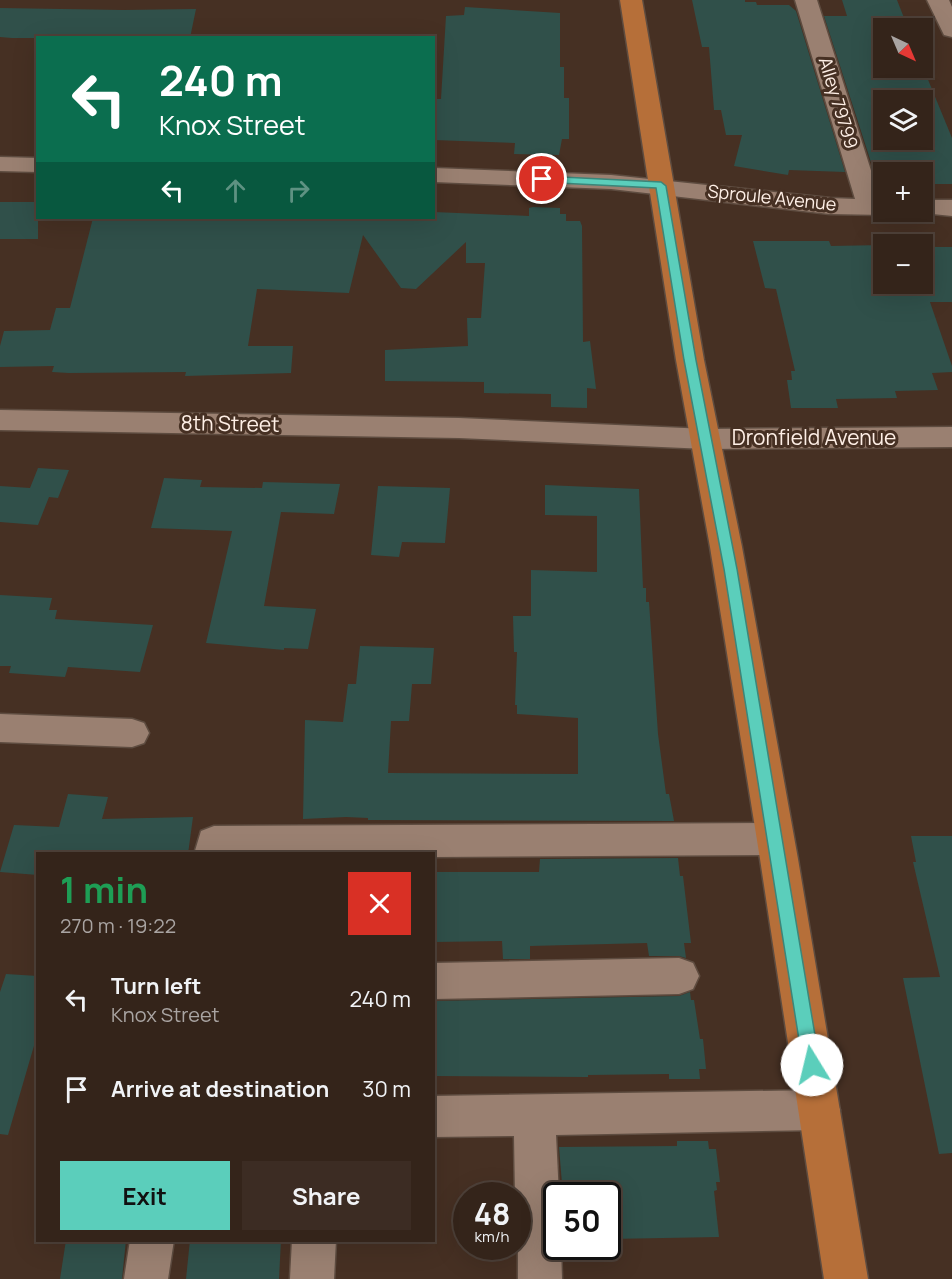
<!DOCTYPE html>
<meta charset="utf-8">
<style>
:root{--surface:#34241a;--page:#3c2c23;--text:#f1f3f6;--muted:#a9a4a2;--line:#4e4139;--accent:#5bcebb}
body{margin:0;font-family:Manrope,sans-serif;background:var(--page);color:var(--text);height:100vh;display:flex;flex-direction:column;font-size:22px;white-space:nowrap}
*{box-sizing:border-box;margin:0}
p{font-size:20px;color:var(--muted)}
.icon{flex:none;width:33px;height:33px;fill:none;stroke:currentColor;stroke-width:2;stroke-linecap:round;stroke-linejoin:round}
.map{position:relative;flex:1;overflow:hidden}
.panel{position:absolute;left:36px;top:852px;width:399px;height:390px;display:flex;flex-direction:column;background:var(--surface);border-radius:0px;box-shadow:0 6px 24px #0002,0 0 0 2px var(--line)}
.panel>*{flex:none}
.top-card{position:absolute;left:36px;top:36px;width:399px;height:183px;border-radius:0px;box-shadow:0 6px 24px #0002,0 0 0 2px var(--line);background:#0b6e4f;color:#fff;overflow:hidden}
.needle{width:39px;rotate:136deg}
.controls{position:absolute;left:873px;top:18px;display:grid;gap:12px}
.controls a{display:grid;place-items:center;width:60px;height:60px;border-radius:0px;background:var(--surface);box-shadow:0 6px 24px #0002,0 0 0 2px var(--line);font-size:30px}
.speed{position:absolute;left:453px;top:1182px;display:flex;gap:12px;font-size:30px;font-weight:700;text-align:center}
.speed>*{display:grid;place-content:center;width:78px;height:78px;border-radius:50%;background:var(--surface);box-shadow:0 6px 24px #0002,0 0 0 2px var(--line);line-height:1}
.speed small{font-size:15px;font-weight:400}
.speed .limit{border:3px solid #111;border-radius:9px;background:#fff;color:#111}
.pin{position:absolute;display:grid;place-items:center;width:51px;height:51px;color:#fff;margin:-26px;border:3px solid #fff;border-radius:50%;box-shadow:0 2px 6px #0007}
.me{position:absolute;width:66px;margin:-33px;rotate:351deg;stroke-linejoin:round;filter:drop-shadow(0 0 4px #0008)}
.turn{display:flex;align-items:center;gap:21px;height:126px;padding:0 24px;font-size:27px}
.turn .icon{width:78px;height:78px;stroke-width:2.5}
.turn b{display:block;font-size:42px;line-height:51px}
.lanes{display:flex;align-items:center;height:57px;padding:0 24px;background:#0003;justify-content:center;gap:30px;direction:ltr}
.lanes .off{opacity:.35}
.round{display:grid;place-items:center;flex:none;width:63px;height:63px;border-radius:0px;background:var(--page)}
.headline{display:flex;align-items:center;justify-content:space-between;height:102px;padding:0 24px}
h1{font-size:36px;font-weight:700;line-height:45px;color:#1e9e55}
.action{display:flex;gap:12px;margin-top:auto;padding:12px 24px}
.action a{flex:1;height:69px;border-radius:0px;background:var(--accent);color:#111;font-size:24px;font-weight:700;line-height:69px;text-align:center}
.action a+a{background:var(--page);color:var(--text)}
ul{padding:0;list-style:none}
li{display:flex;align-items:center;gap:18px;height:90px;padding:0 24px}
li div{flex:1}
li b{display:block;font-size:22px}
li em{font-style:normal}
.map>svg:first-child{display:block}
.building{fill:#30504a;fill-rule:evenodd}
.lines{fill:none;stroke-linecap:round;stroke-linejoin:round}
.minor-casing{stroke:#5e4c40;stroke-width:3}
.major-casing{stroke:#5e4c40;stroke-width:3}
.minor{fill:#9a8071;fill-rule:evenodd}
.major{fill:#b66f39;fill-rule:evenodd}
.route{fill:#5bcebb;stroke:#3b867a;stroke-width:1.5}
.labels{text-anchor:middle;stroke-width:6;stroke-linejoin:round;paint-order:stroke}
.far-street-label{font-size:18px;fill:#feefe6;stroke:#463023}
.street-label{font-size:21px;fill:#feefe6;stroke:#463023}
</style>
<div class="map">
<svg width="952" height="1279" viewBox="0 0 952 1279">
<rect width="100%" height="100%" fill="#463023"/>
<path class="building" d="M 692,0 L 745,0 L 745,2 L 756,2 L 757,5 L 789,5 L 796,11 L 845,172 L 789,170 L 788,175 L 734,166 L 742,135 L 726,135 L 721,110 L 714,110 L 709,47 L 702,47 Z
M 842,0 L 897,0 L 908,28 L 884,28 L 884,68 L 922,68 L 922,65 L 952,138 L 952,184 L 922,184 L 922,172 L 884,172 L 884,184 L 878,184 L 824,16 L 847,16 ZM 884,100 L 922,100 L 922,140 L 884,140 Z
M 465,7 L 560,13 L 560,67 L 564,67 L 564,98 L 569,98 L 569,139 L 562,139 L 559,155 L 514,154 L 515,143 L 434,140 L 434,99 L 441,99 L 446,16 L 464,15 Z
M 0,8 L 123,10 L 196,9 L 190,38 L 12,38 L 0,37 Z
M 0,202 L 38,202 L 38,239 L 0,239 Z
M 533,207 L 560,208 L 560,214 L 566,214 L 566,221 L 580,221 L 582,226 L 583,342 L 590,341 L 596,389 L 587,388 L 587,408 L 551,407 L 551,394 L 484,393 L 484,382 L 385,381 L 385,350 L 468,346 L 467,318 L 481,318 L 485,263 L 466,263 L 466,242 L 416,289 L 401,288 L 363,235 L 349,293 L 257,289 L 248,346 L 293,346 L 291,373 L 185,376 L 186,372 L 69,373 L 52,372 L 54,366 L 0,367 L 0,346 L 4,331 L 50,330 L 56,308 L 70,308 L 93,218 L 434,218 L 434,212 L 529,216 L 529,208 Z
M 753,241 L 829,241 L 831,246 L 884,245 L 884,284 L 922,284 L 922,247 L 952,247 L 952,302 L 930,302 L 952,366 L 952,372 L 932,373 L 938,390 L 895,391 L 897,398 L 836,399 L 838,408 L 791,408 L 787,380 L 792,380 L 791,371 L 795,371 L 776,289 L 765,288 Z
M 38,468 L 69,470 L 58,498 L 49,497 L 38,525 L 0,522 L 0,486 L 30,488 Z
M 164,478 L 202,480 L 200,487 L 262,488 L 263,482 L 340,484 L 334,514 L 281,512 L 264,606 L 316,609 L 308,649 L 284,648 L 284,650 L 206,643 L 232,531 L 151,528 Z
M 545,485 L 639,489 L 643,588 L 646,588 L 646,602 L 649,602 L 658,734 L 666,794 L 669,794 L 674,821 L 368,820 L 368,818 L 346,817 L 303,819 L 305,720 L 343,722 L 348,684 L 356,684 L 360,646 L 434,648 L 431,684 L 412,684 L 409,721 L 391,721 L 388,773 L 578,774 L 578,718 L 517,714 L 517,705 L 515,705 L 517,652 L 514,652 L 513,616 L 531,616 L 531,570 L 597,572 L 597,516 L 545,515 Z
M 378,486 L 450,488 L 445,543 L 402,542 L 399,557 L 371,555 Z
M 0,595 L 52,598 L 49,610 L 57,610 L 55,619 L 153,625 L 140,672 L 68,667 L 65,677 L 9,673 L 11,666 L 0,666 Z
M 68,794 L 108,797 L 102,819 L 193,817 L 188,854 L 38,854 L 38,875 L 0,872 L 14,825 L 59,827 Z
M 911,836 L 952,836 L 952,1153 L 939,1154 L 903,978 L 940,977 L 913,862 L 916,862 Z
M 678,858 L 680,876 L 683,876 L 691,943 L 684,943 L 686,958 L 679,956 L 649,956 L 647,943 L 530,946 L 530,959 L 503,959 L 502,941 L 434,942 L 434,872 L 539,872 L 540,859 Z
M 6,974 L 38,976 L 38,1032 L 8,1135 L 0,1134 L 0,992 Z
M 690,992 L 691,1000 L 694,1000 L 700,1039 L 703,1039 L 706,1069 L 699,1069 L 700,1079 L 669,1079 L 669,1074 L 588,1075 L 588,1077 L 434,1076 L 434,1001 L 679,996 Z
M 677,1141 L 708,1141 L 709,1149 L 716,1149 L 720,1182 L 716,1182 L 717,1190 L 714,1191 L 719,1237 L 608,1239 L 608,1196 L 563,1196 L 559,1147 L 677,1146 Z
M 66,1240 L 126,1240 L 122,1279 L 60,1279 Z
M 190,1240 L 281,1240 L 279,1279 L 186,1279 Z"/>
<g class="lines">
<g class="minor-casing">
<path id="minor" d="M 795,0 L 817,0 L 880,199 L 884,199 L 884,212 L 893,212 L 884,215 L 830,214 L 611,189 L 434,182 L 434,168 L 611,175 L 830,198 L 855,199 Z
M 927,0 L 949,0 L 952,7 L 952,37 L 944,35 Z
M 0,157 L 38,158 L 38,172 L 0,171 Z
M 922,200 L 952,200 L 952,216 L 913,212 L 922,212 Z
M 0,410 L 459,418 L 707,429 L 952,427 L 952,447 L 707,449 L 459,438 L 0,430 Z
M 0,714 L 132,719 L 144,723 L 149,733 L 144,743 L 132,747 L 0,742 Z
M 776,823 L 789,828 L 794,839 L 789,850 L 776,855 L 434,857 L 434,854 L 194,854 L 201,831 L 214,826 Z
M 679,958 L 693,963 L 699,976 L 693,989 L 679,994 L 434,999 L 434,963 Z
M 819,1090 L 834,1096 L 840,1110 L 834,1124 L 819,1130 L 556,1135 L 559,1196 L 556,1196 L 556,1246 L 561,1246 L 562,1279 L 518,1279 L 518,1196 L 515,1196 L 514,1136 L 434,1137 L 434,1096 Z
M 130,1240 L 174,1240 L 168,1279 L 124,1279 Z
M 292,1240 L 336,1240 L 334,1279 L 290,1279 Z"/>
</g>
<g class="major-casing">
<path id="major" d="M 620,0 L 642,0 L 704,360 L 742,547 L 798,859 L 868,1279 L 824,1279 L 760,859 L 710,547 L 676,360 Z"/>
</g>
<use href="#minor" class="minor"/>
<use href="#major" class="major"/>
</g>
<path class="route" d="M 542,176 L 661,182 L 666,186 L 696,360 L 737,569 L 820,1065 L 818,1070 L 812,1073 L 806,1070 L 803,1065 L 724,569 L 684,360 L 656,188 L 539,182 L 537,179 Z"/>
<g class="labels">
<g class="far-street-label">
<text transform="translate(838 103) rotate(73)" y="6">Alley 79799</text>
<text transform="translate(772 198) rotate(6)" y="6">Sproule Avenue</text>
</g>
<g class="street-label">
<text transform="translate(230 424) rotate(1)" y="7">8th Street</text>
<text x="814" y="445">Dronfield Avenue</text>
</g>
</g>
</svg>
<div class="controls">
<a><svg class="needle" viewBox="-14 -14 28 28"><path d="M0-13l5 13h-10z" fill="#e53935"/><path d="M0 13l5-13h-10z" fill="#a9a4a2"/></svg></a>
<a><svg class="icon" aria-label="layers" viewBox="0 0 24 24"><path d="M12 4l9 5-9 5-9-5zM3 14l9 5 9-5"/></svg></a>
<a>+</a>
<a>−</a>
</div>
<div class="speed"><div>48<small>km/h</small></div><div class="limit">50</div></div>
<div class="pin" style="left:542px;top:179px;background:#d93025"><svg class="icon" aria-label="arrive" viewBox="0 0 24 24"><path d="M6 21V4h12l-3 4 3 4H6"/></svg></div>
<svg class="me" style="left:812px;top:1065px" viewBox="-20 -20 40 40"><circle r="19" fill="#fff"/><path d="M0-13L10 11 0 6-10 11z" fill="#5bcebb"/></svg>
<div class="top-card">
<div class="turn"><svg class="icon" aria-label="left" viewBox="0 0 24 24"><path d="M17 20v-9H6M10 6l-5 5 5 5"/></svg><div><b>240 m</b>Knox Street</div></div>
<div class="lanes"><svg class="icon" aria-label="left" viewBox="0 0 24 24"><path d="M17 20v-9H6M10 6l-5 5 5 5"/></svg><svg class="icon off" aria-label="ahead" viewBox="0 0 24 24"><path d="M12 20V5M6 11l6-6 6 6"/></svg><svg class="icon off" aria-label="right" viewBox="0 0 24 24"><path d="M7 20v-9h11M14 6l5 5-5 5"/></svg></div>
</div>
<section class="panel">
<div class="headline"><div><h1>1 min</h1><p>270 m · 19:22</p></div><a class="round" style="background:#d93025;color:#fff"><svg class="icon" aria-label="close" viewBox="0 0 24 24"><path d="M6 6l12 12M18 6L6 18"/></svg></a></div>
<ul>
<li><svg class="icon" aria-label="left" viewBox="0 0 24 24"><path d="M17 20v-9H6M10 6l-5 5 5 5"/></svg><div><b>Turn left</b><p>Knox Street</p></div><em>240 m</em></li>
<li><svg class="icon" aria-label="arrive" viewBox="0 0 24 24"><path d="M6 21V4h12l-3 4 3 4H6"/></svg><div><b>Arrive at destination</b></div><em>30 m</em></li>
</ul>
<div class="action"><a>Exit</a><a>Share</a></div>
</section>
</div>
